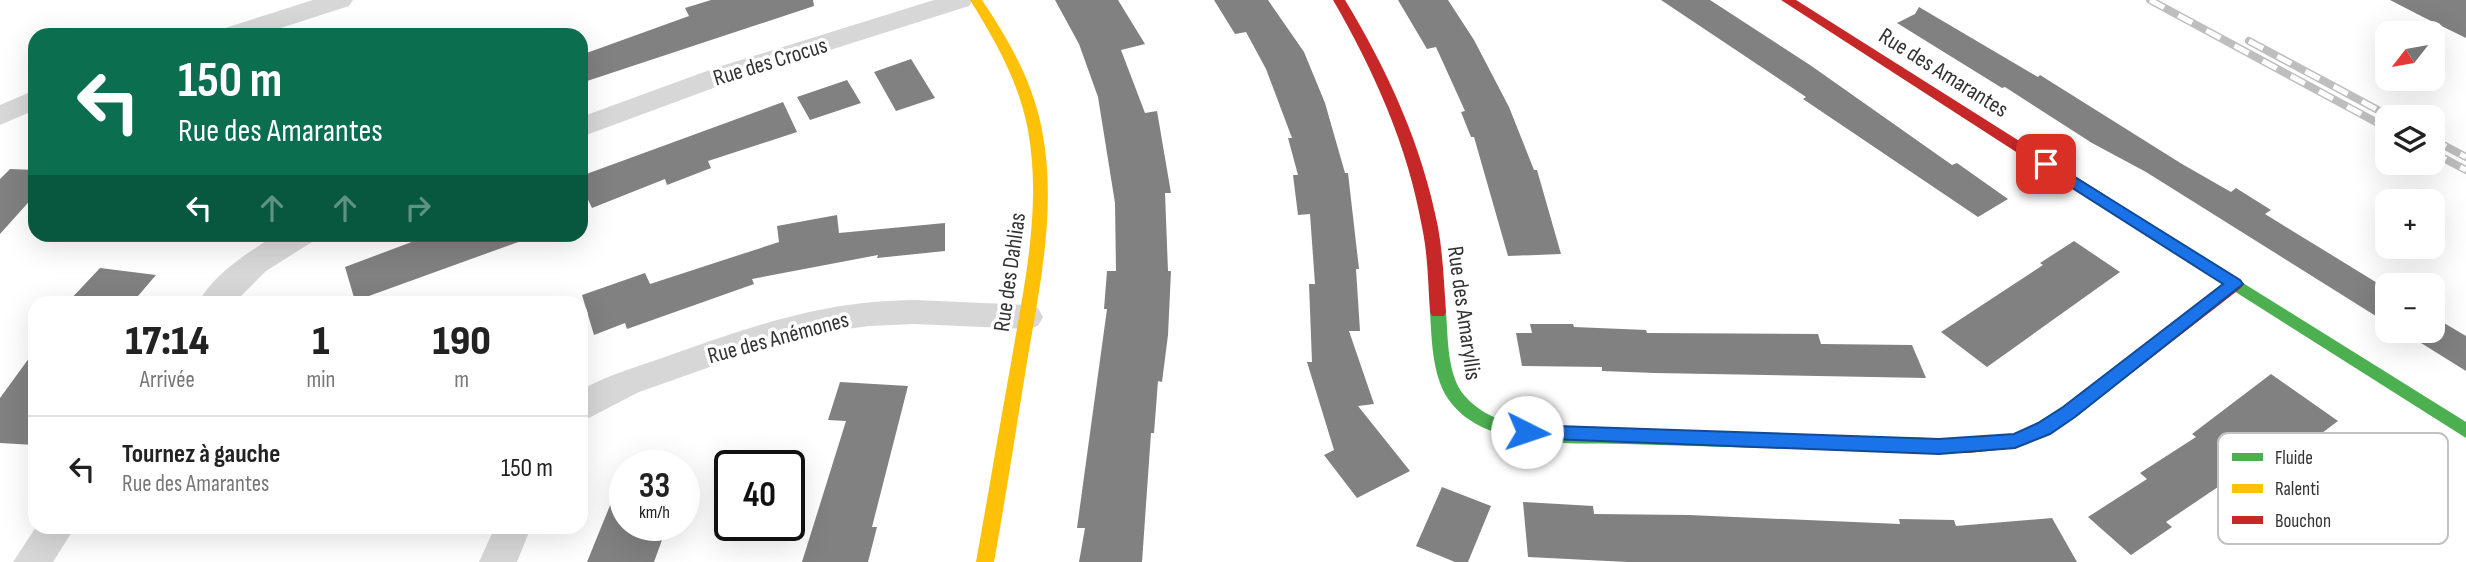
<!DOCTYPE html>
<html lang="fr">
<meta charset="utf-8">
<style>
:root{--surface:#fff;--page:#f2f2f2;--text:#222;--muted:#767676;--line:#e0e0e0}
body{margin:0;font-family:"Sofia Sans Condensed",sans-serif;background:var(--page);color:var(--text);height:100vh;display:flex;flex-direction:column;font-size:26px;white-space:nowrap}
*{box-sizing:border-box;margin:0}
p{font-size:23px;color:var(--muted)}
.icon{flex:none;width:38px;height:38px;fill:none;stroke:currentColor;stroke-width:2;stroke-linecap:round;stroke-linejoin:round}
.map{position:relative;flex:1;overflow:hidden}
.sheet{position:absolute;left:28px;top:296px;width:560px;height:238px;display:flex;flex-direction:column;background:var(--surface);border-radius:21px;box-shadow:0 7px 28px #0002}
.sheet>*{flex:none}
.banner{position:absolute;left:28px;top:28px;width:560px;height:214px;border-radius:21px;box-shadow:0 7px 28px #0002;background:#0b6e4f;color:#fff;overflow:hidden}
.needle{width:46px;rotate:239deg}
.tools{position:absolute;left:2375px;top:21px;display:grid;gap:14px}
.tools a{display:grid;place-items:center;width:70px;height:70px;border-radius:14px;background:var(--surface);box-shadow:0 7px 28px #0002;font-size:35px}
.speed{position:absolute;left:609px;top:450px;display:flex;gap:14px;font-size:35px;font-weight:700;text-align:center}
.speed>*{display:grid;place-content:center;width:91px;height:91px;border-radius:50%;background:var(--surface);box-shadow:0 7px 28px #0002;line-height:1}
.speed small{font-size:18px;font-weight:400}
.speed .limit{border:4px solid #111;border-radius:10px;background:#fff;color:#111}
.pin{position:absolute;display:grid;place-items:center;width:60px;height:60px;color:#fff;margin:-30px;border-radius:14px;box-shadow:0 4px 10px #0006}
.me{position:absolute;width:77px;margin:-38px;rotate:94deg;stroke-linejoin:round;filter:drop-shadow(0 0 5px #0008)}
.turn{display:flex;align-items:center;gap:24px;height:147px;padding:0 35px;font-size:32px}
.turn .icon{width:91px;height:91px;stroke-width:2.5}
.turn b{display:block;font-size:49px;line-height:60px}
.lanes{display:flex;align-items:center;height:66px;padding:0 35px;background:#0003;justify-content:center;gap:35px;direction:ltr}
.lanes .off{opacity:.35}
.eta{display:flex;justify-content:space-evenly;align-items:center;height:119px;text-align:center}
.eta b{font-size:42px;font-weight:800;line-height:49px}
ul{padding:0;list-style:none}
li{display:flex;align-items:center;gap:21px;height:105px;padding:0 35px;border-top:2px solid var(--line)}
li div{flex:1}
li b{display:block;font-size:26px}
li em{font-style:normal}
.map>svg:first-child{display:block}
.building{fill:#818181}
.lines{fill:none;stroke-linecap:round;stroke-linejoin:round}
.street{fill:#d7d7d7;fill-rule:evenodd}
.fast{fill:#4caf50;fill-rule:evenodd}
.slow{fill:#ffc107;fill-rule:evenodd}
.jam{fill:#c62828;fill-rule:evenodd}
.rail-casing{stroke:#bebebe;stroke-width:8}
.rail{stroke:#fff;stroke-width:5;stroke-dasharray:16;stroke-linecap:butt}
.route{fill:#1a73e8;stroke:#114b97;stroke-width:2}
.labels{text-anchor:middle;stroke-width:7;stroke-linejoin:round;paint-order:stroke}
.street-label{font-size:23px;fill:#333;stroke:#fff}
.key{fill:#fff;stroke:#c2c2c2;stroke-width:2}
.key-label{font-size:19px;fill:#333}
</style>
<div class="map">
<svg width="2466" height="562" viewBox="0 0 2466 562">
<rect width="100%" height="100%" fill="#fff"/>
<path class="building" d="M 711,0 L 813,0 L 814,6 L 581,83 L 581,55 L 689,16 L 685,8 Z
M 1055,0 L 1118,0 L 1145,44 L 1121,50 L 1145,113 L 1157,111 L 1171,193 L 1165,193 L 1168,271 L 1171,271 L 1168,335 L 1162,382 L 1158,381 L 1154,433 L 1151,433 L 1142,562 L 1079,562 L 1085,528 L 1077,528 L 1107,309 L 1104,309 L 1107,271 L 1116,271 L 1115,203 L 1098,97 L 1079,44 Z
M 1214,0 L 1268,0 L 1304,52 L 1325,103 L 1345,173 L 1348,173 L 1359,269 L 1356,269 L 1360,331 L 1349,331 L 1374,404 L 1358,406 L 1410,471 L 1357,498 L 1324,455 L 1334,450 L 1307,362 L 1312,362 L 1309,284 L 1315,284 L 1310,214 L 1298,215 L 1293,175 L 1298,175 L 1288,138 L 1292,138 L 1266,69 L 1246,32 L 1235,34 Z
M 1398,0 L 1448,0 L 1474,40 L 1509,107 L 1534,170 L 1537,170 L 1561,254 L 1508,256 L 1474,137 L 1471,137 L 1461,112 L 1465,111 L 1436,47 L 1427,49 Z
M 1661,0 L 1710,0 L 1810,65 L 1952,165 L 1957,163 L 2008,199 L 1978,217 L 1803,99 L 1806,97 Z
M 2390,0 L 2466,0 L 2466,38 L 2423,17 Z
M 1919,7 L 2038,77 L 2040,75 L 2182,164 L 2231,192 L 2236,188 L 2271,210 L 2265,214 L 2387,289 L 2387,323 L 2146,172 L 2092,143 L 2005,87 L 2002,88 L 1897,23 L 1915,14 Z
M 911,59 L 935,98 L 896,111 L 874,72 Z
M 847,80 L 861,103 L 810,120 L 797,97 Z
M 783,102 L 797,132 L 708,161 L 711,168 L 667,185 L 665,179 L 592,208 L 581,185 L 581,176 Z
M 10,169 L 35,170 L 35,195 L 0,234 L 0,179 Z
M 837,215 L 839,233 L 945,223 L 945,251 L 877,258 L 878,255 L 752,279 L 754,284 L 627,329 L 625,323 L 594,335 L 582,295 L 645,273 L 650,284 L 779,242 L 777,226 Z
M 433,234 L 532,237 L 355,301 L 345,267 Z
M 2074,241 L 2120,272 L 1987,367 L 1941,332 L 2043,265 L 2040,263 Z
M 100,268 L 156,275 L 132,303 L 67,303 Z
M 2444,323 L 2466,336 L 2466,371 L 2421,343 Z
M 1530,324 L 1573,324 L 1574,327 L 1646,330 L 1647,333 L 1818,334 L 1821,344 L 1912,345 L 1926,378 L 1655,373 L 1602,371 L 1602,367 L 1522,366 L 1516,333 L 1532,333 Z
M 35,350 L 35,445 L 0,443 L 0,398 Z
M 2271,374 L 2338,421 L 2298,451 L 2302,453 L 2276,473 L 2258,460 L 2166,522 L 2172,527 L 2131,555 L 2088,517 L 2147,479 L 2140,473 L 2196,437 L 2192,434 Z
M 840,382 L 908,386 L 872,527 L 877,527 L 868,562 L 802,562 L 846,421 L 828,420 Z
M 624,471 L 625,527 L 666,529 L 654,562 L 587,562 Z
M 1442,487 L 1491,506 L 1468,562 L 1455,562 L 1416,546 Z
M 1523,502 L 1593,506 L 1594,514 L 1689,515 L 1900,524 L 1899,519 L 1954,520 L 1956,526 L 2052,518 L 2077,562 L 1628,562 L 1528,557 Z"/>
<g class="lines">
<path class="street" d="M 313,0 L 353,0 L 349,6 L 259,35 L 218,35 L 222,29 Z
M 934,0 L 973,0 L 969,6 L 735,80 L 581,137 L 581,117 L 715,68 Z
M 35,90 L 35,110 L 0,125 L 0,105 Z
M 277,234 L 316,234 L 312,242 L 266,271 L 234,303 L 198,303 C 214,273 249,252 277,234 Z
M 914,300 L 1027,305 L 1038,308 L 1043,317 L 1038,326 L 1027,329 L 914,324 L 869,326 L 825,332 L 770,346 L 639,392 L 581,422 L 581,390 C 611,373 644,365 676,353 C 759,324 825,301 914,300 Z
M 36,527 L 75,527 L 53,562 L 13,562 Z
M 495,527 L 531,527 L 517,562 L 479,562 Z"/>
<path class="fast" d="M 2100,194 L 2466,422 L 2466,438 L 2095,203 L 2093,199 Z
M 1438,306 L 1444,308 L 1446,312 C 1448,337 1447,375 1464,395 C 1500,438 1574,429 1623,430 C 1659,431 1695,432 1731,433 L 1737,435 L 1740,440 L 1737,445 L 1731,447 C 1695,446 1660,445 1624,444 C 1573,443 1488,449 1452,404 C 1432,380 1432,342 1430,312 L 1432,308 Z"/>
<path class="slow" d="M 970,0 L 982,0 C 1009,40 1033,82 1042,130 C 1057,207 1040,286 1027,362 C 1016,429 1006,496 994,562 L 976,562 C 988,496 999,429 1011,363 C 1024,286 1042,208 1028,130 C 1019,82 995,40 970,0 Z"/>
<path class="jam" d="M 1333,0 L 1345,0 C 1388,71 1422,145 1438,227 C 1443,255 1444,284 1446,312 L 1444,316 L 1432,316 L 1430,312 C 1428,284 1428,255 1422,227 C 1408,146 1374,71 1333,0 Z
M 1781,0 L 1796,0 L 2105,195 L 2107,199 L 2105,203 L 2095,203 Z
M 2235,278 L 2241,280 L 2243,284 L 2241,288 L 2075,417 L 2050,433 L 2015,448 L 1969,453 L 1731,447 L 1725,445 L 1722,440 L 1725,435 L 1731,433 L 1969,439 L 2013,434 L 2038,423 L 2063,407 Z"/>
<g class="rail-casing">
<path id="rail" d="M 2150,0 L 2387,128
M 2249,41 L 2391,117
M 2432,139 L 2466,157
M 2432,152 L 2466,170"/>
</g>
<use href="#rail" class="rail"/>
</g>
<path class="route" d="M 2046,159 L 2240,280 L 2243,284 L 2075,417 L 2050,434 L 2015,448 L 1939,454 L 1521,438 L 1518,432 L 1521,427 L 1527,425 L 1939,439 L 2014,434 L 2038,423 L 2063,407 L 2223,284 L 2041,168 L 2039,164 Z"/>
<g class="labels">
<g class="street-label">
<text transform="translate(770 61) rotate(-17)" y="8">Rue des Crocus</text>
<text transform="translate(1944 72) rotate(32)" y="8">Rue des Amarantes</text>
<text transform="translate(1009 272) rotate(-82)" y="8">Rue des Dahlias</text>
<text transform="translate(1465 313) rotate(82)" y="8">Rue des Amaryllis</text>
<text transform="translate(778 337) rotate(-15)" y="8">Rue des Anémones</text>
</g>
</g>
<rect x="2218" y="433" width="230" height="111" rx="10" class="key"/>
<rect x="2232" y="453" width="31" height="8" fill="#4caf50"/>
<rect x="2232" y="484" width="31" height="9" fill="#ffc107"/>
<rect x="2232" y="516" width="31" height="8" fill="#c62828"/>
<g class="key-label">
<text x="2275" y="464">Fluide</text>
<text x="2275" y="495">Ralenti</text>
<text x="2275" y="527">Bouchon</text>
</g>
</svg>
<div class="tools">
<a><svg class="needle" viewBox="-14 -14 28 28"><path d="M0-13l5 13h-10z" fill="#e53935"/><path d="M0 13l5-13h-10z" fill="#767676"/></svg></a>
<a><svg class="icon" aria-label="layers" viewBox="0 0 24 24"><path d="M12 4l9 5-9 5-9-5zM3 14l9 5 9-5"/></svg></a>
<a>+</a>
<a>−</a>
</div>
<div class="speed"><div>33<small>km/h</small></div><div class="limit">40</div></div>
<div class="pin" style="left:2046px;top:164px;background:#d93025"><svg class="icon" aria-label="arrive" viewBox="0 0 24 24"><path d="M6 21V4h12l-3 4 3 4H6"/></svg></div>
<svg class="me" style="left:1527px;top:432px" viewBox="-20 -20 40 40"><circle r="19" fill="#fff"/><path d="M0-13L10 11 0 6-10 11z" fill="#1a73e8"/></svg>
<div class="banner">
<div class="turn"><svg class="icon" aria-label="left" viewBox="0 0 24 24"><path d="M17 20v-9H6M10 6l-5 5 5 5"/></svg><div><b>150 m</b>Rue des Amarantes</div></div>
<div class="lanes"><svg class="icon" aria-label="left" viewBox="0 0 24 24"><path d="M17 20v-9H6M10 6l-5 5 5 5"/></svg><svg class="icon off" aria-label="ahead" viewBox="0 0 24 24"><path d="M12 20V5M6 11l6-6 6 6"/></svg><svg class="icon off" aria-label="ahead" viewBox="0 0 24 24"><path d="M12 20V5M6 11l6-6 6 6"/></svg><svg class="icon off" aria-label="right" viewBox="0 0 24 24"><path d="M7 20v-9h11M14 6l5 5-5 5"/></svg></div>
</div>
<section class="sheet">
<div class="eta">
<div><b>17:14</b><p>Arrivée</p></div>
<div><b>1</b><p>min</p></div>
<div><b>190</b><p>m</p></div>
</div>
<ul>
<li><svg class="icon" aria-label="left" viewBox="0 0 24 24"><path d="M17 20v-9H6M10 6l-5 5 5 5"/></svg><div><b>Tournez à gauche</b><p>Rue des Amarantes</p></div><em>150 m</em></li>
</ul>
</section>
</div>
